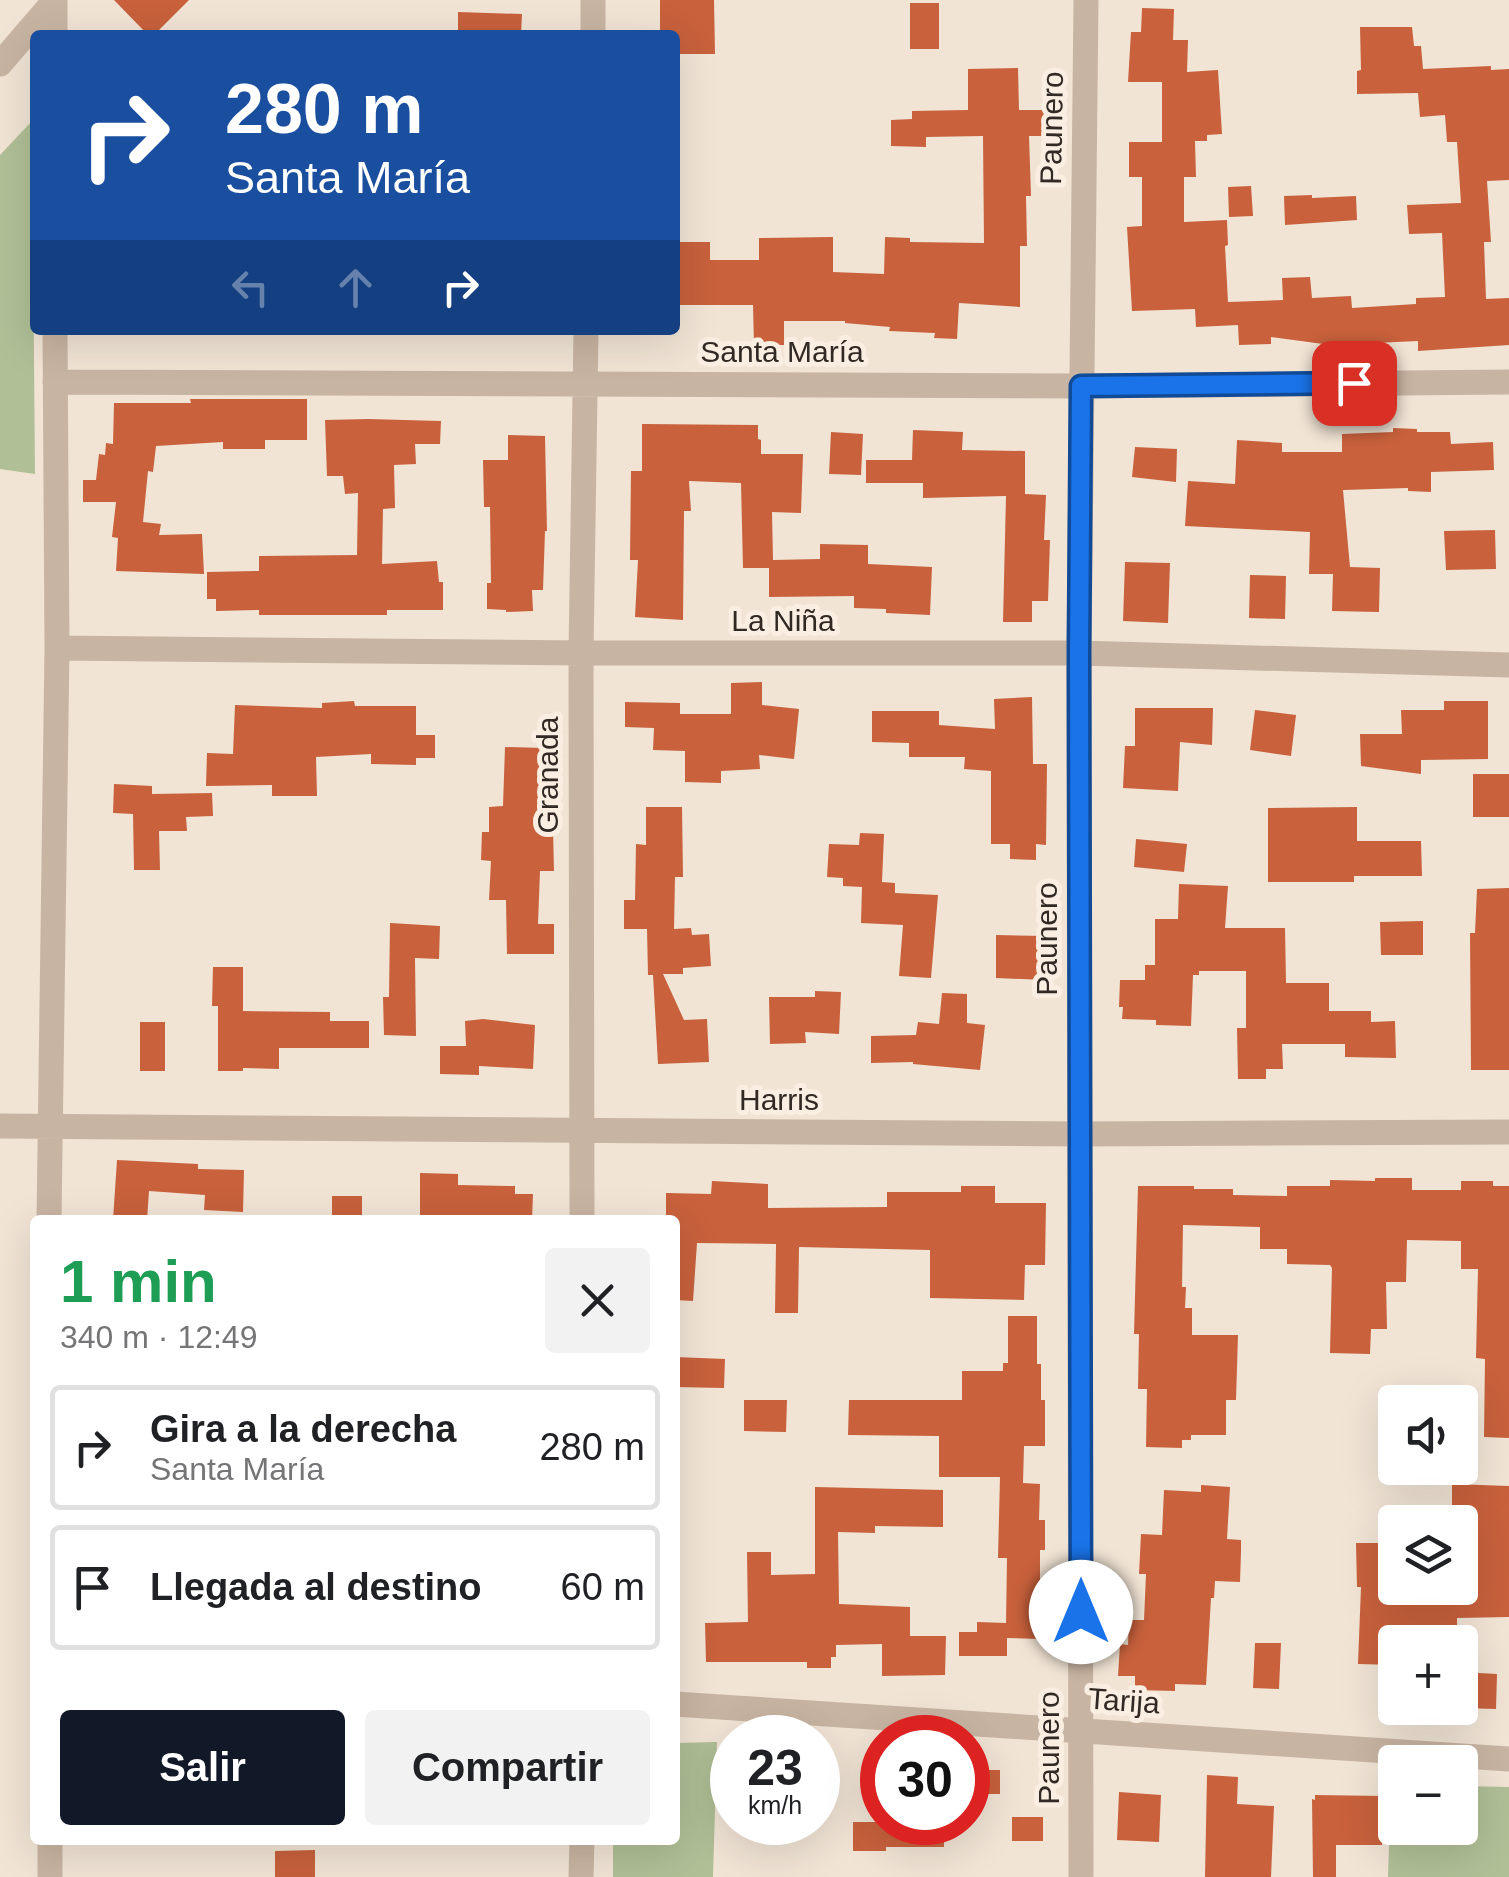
<!DOCTYPE html>
<html lang="es">
<meta charset="utf-8">
<style>
:root{--surface:#fff;--page:#f2f2f2;--text:#202124;--muted:#757577;--line:#e0e0e0;--accent:#111827}
body{margin:0;font-family:Arial,sans-serif;background:var(--page);color:var(--text);height:100vh;display:flex;flex-direction:column;font-size:38px;white-space:nowrap}
*{box-sizing:border-box;margin:0}
p{font-size:32px;color:var(--muted)}
.icon{flex:none;width:55px;height:55px;fill:none;stroke:currentColor;stroke-width:2;stroke-linecap:round;stroke-linejoin:round}
.map{position:relative;flex:1;overflow:hidden}
.drawer{position:absolute;left:30px;top:1215px;width:650px;height:630px;display:flex;flex-direction:column;background:var(--surface);border-radius:10px;box-shadow:0 10px 40px #0002}
.drawer>*{flex:none}
.banner{position:absolute;left:30px;top:30px;width:650px;height:305px;border-radius:10px;box-shadow:0 10px 40px #0002;background:#1a4fa0;color:#fff;overflow:hidden}
.buttons{position:absolute;left:1378px;top:1385px;display:grid;gap:20px}
.buttons a{display:grid;place-items:center;width:100px;height:100px;border-radius:10px;background:var(--surface);box-shadow:0 10px 40px #0002;font-size:50px}
.speed{position:absolute;left:710px;top:1715px;display:flex;gap:20px;font-size:50px;font-weight:700;text-align:center}
.speed>*{display:grid;place-content:center;width:130px;height:130px;border-radius:50%;background:var(--surface);box-shadow:0 10px 40px #0002;line-height:1}
.speed small{font-size:25px;font-weight:400}
.speed .limit{border:15px solid #d22;background:#fff;color:#111}
.pin{position:absolute;display:grid;place-items:center;width:85px;height:85px;color:#fff;margin:-42px;border-radius:20px;box-shadow:0 5px 15px #0006}
.me{position:absolute;width:110px;margin:-55px;rotate:0deg;stroke-linejoin:round;filter:drop-shadow(0 0 8px #0008)}
.turn{display:flex;align-items:center;gap:35px;height:210px;padding:0 30px;font-size:45px}
.turn .icon{width:130px;height:130px;stroke-width:2.5}
.turn b{display:block;font-size:70px;line-height:85px}
.lanes{display:flex;align-items:center;height:95px;padding:0 30px;background:#0003;justify-content:center;gap:50px;direction:ltr}
.lanes .off{opacity:.35}
.round{display:grid;place-items:center;flex:none;width:105px;height:105px;border-radius:10px;background:var(--page)}
.overview{display:flex;align-items:center;justify-content:space-between;height:170px;padding:0 30px}
h1{font-size:60px;font-weight:700;line-height:75px;color:#1e9e55}
.button{display:flex;gap:20px;margin-top:auto;padding:20px 30px}
.button a{flex:1;height:115px;border-radius:10px;background:var(--accent);color:#fff;font-size:40px;font-weight:700;line-height:115px;text-align:center}
.button a+a{background:var(--page);color:var(--text)}
ul{padding:0;list-style:none}
li{display:flex;align-items:center;gap:30px;height:125px;margin:0 20px 15px;padding:0 10px;border:5px solid var(--line);border-radius:10px}
li div{flex:1}
li b{display:block;font-size:38px}
li em{font-style:normal}
.map>svg:first-child{display:block}
.green{fill:#b0bf96}
.building{fill:#c8613c}
.lines{fill:none;stroke-linecap:round;stroke-linejoin:round}
.minor{stroke:#c8b4a2;stroke-width:25}
.route-casing{stroke:#114b97;stroke-width:25}
.route{stroke:#1a73e8;stroke-width:18}
.labels{text-anchor:middle;stroke-width:10;stroke-linejoin:round;paint-order:stroke}
.street-label{font-size:30px;fill:#322924;stroke:#f9eee1}
</style>
<div class="map">
<svg width="1509" height="1877" viewBox="0 0 1509 1877">
<rect width="100%" height="100%" fill="#f1e4d5"/>
<path class="green" d="M 32,121 L 35,474 L 0,469 L 0,155 Z
M 717,1742 L 713,1877 L 613,1877 L 613,1840 L 675,1840 L 675,1743 Z
M 1391,1784 L 1395,1784 L 1395,1828 L 1460,1828 L 1460,1786 L 1509,1787 L 1509,1877 L 1388,1877 Z"/>
<path class="building" d="M 114,0 L 189,0 L 154,35 L 148,35 Z
M 660,0 L 714,0 L 715,54 L 675,54 L 675,35 L 660,35 Z
M 910,3 L 939,3 L 939,49 L 910,49 Z
M 1142,8 L 1174,9 L 1173,40 L 1188,40 L 1187,72 L 1218,70 L 1222,134 L 1207,135 L 1207,141 L 1195,141 L 1196,177 L 1184,177 L 1184,222 L 1227,220 L 1228,245 L 1225,246 L 1228,302 L 1283,300 L 1282,278 L 1310,277 L 1312,298 L 1351,296 L 1352,308 L 1416,304 L 1416,298 L 1445,297 L 1442,233 L 1409,234 L 1407,205 L 1461,203 L 1457,142 L 1447,142 L 1445,115 L 1420,117 L 1418,93 L 1357,94 L 1357,71 L 1361,70 L 1360,27 L 1412,27 L 1414,46 L 1421,46 L 1423,69 L 1491,66 L 1491,70 L 1509,69 L 1509,180 L 1487,181 L 1491,242 L 1484,242 L 1486,299 L 1509,298 L 1509,345 L 1418,351 L 1418,341 L 1353,344 L 1353,348 L 1271,337 L 1271,344 L 1239,345 L 1238,325 L 1196,327 L 1195,309 L 1132,311 L 1127,227 L 1142,226 L 1142,177 L 1129,177 L 1129,142 L 1162,142 L 1162,82 L 1128,82 L 1131,32 L 1141,32 Z
M 458,12 L 522,14 L 521,35 L 458,35 Z
M 1018,68 L 1019,110 L 1044,110 L 1044,136 L 1029,136 L 1031,196 L 1026,196 L 1027,246 L 1020,246 L 1020,307 L 959,303 L 957,339 L 934,338 L 935,333 L 889,331 L 890,327 L 845,323 L 845,321 L 784,321 L 784,345 L 754,345 L 753,305 L 676,305 L 676,242 L 710,242 L 710,260 L 759,260 L 759,238 L 833,237 L 833,272 L 884,274 L 885,237 L 910,238 L 910,242 L 984,243 L 983,136 L 926,137 L 926,147 L 891,146 L 891,120 L 912,119 L 912,111 L 968,110 L 968,69 Z
M 1251,186 L 1253,216 L 1229,217 L 1228,187 Z
M 1312,195 L 1312,198 L 1356,196 L 1357,220 L 1285,225 L 1284,196 Z
M 190,399 L 307,399 L 307,440 L 265,440 L 265,449 L 223,449 L 223,442 L 156,446 L 153,472 L 148,471 L 143,522 L 161,524 L 159,535 L 202,534 L 204,574 L 116,571 L 118,538 L 112,537 L 116,502 L 83,502 L 83,480 L 96,480 L 99,454 L 105,455 L 106,443 L 113,444 L 114,403 L 191,403 Z
M 368,419 L 441,421 L 440,444 L 415,444 L 416,464 L 394,465 L 395,508 L 383,509 L 382,564 L 437,561 L 439,582 L 443,582 L 443,610 L 387,610 L 387,615 L 259,615 L 259,610 L 216,611 L 216,599 L 207,599 L 207,572 L 259,571 L 259,556 L 357,555 L 358,493 L 345,494 L 343,476 L 327,476 L 325,420 Z
M 642,424 L 758,425 L 758,439 L 761,440 L 761,454 L 803,454 L 801,513 L 772,512 L 773,560 L 820,559 L 820,544 L 868,545 L 868,564 L 932,567 L 930,615 L 886,613 L 886,609 L 854,608 L 854,596 L 769,597 L 769,568 L 743,568 L 741,483 L 689,481 L 691,511 L 684,511 L 683,620 L 635,617 L 638,560 L 630,560 L 631,471 L 642,471 Z
M 1393,428 L 1417,429 L 1417,432 L 1450,432 L 1451,444 L 1493,442 L 1494,470 L 1431,472 L 1431,492 L 1408,491 L 1408,488 L 1343,490 L 1350,567 L 1380,568 L 1379,612 L 1332,611 L 1333,574 L 1309,574 L 1310,532 L 1185,526 L 1188,481 L 1235,484 L 1237,440 L 1282,443 L 1282,452 L 1342,452 L 1342,434 L 1393,432 Z
M 913,430 L 963,432 L 962,450 L 1025,451 L 1025,494 L 1046,495 L 1044,540 L 1050,540 L 1048,601 L 1032,601 L 1032,622 L 1003,622 L 1006,496 L 923,498 L 923,483 L 866,483 L 866,460 L 912,460 Z
M 831,432 L 863,434 L 861,475 L 829,474 Z
M 508,435 L 545,436 L 547,531 L 545,531 L 543,590 L 532,590 L 533,611 L 506,612 L 506,610 L 487,609 L 487,583 L 491,583 L 490,507 L 484,507 L 483,460 L 508,460 Z
M 1135,447 L 1177,449 L 1176,482 L 1132,477 Z
M 1495,530 L 1496,569 L 1446,570 L 1444,531 Z
M 1125,562 L 1170,563 L 1168,623 L 1123,621 Z
M 1250,575 L 1286,576 L 1285,619 L 1249,618 Z
M 762,682 L 762,705 L 799,709 L 794,759 L 759,755 L 760,769 L 721,771 L 721,783 L 685,782 L 685,751 L 653,750 L 654,728 L 625,727 L 625,702 L 680,703 L 680,714 L 731,714 L 731,683 Z
M 1032,697 L 1033,764 L 1047,764 L 1046,845 L 1036,844 L 1036,860 L 1010,859 L 1010,844 L 991,844 L 991,771 L 964,769 L 965,757 L 909,757 L 909,743 L 872,742 L 872,711 L 939,711 L 939,725 L 995,729 L 994,699 Z
M 354,701 L 355,706 L 416,706 L 416,735 L 435,735 L 435,758 L 416,758 L 416,765 L 371,764 L 371,754 L 316,757 L 317,796 L 272,796 L 272,785 L 206,786 L 207,753 L 233,754 L 235,705 L 322,708 L 322,703 Z
M 1444,701 L 1488,701 L 1488,759 L 1421,760 L 1421,774 L 1361,766 L 1360,734 L 1402,734 L 1401,710 L 1444,710 Z
M 1135,708 L 1213,708 L 1212,745 L 1180,742 L 1178,791 L 1123,788 L 1125,746 L 1135,746 Z
M 1255,710 L 1296,715 L 1291,756 L 1250,750 Z
M 505,747 L 545,748 L 544,787 L 552,787 L 554,871 L 540,871 L 538,924 L 554,924 L 554,954 L 507,954 L 506,900 L 489,900 L 491,861 L 481,860 L 482,832 L 489,832 L 489,807 L 503,806 Z
M 1473,774 L 1509,774 L 1509,817 L 1473,817 Z
M 114,784 L 152,786 L 152,794 L 212,793 L 213,816 L 186,817 L 187,831 L 159,831 L 160,870 L 134,870 L 133,814 L 113,813 Z
M 646,807 L 682,807 L 683,877 L 675,877 L 674,929 L 691,928 L 692,935 L 709,934 L 711,966 L 683,968 L 683,974 L 663,974 L 684,1020 L 707,1019 L 709,1062 L 658,1064 L 653,975 L 648,975 L 647,929 L 624,929 L 624,900 L 635,900 L 636,844 L 646,845 Z
M 1357,807 L 1357,841 L 1421,841 L 1422,876 L 1354,876 L 1354,882 L 1268,882 L 1268,808 Z
M 860,833 L 884,834 L 882,882 L 895,883 L 895,893 L 938,895 L 931,978 L 899,976 L 903,925 L 861,923 L 862,887 L 843,886 L 843,878 L 827,877 L 829,844 L 859,845 Z
M 1136,839 L 1187,844 L 1184,872 L 1134,867 Z
M 1179,884 L 1228,886 L 1225,928 L 1285,928 L 1286,983 L 1329,983 L 1329,1011 L 1371,1011 L 1371,1022 L 1395,1021 L 1396,1058 L 1345,1057 L 1345,1044 L 1282,1044 L 1283,1069 L 1266,1069 L 1266,1079 L 1238,1079 L 1237,1028 L 1246,1028 L 1246,971 L 1199,971 L 1199,975 L 1193,975 L 1191,1026 L 1156,1025 L 1156,1020 L 1122,1019 L 1123,1007 L 1119,1007 L 1120,980 L 1145,980 L 1145,965 L 1155,965 L 1155,919 L 1178,919 Z
M 1509,888 L 1509,1070 L 1471,1070 L 1470,933 L 1475,933 L 1477,889 Z
M 1423,921 L 1423,955 L 1381,955 L 1380,922 Z
M 390,923 L 440,926 L 439,959 L 415,958 L 416,1036 L 384,1035 L 383,997 L 389,997 Z
M 996,935 L 1045,936 L 1045,980 L 996,978 Z
M 213,967 L 243,967 L 243,1011 L 330,1012 L 330,1021 L 369,1021 L 369,1048 L 279,1048 L 279,1069 L 243,1068 L 243,1071 L 218,1071 L 218,1006 L 212,1006 Z
M 815,991 L 841,992 L 839,1034 L 805,1032 L 806,1043 L 770,1044 L 769,997 L 815,997 Z
M 942,993 L 967,994 L 967,1023 L 985,1025 L 980,1070 L 913,1064 L 913,1062 L 871,1063 L 871,1036 L 916,1035 L 918,1022 L 939,1024 Z
M 483,1019 L 535,1025 L 533,1069 L 479,1066 L 479,1075 L 440,1074 L 440,1046 L 466,1046 L 465,1021 Z
M 140,1022 L 165,1022 L 165,1071 L 140,1071 Z
M 117,1160 L 198,1164 L 198,1169 L 244,1170 L 243,1212 L 204,1210 L 205,1195 L 149,1191 L 147,1220 L 113,1220 Z
M 420,1173 L 458,1174 L 458,1185 L 515,1186 L 515,1194 L 533,1194 L 532,1220 L 506,1220 L 506,1217 L 457,1216 L 457,1220 L 420,1220 Z
M 1375,1178 L 1412,1178 L 1412,1190 L 1461,1190 L 1461,1181 L 1493,1181 L 1493,1186 L 1509,1186 L 1509,1438 L 1484,1437 L 1485,1359 L 1476,1358 L 1478,1269 L 1461,1269 L 1461,1241 L 1407,1240 L 1406,1282 L 1386,1282 L 1387,1329 L 1371,1329 L 1370,1354 L 1330,1353 L 1332,1268 L 1330,1265 L 1287,1264 L 1287,1249 L 1260,1249 L 1260,1227 L 1183,1225 L 1182,1287 L 1186,1287 L 1185,1308 L 1192,1308 L 1192,1335 L 1238,1335 L 1236,1400 L 1226,1400 L 1226,1435 L 1191,1435 L 1191,1440 L 1182,1440 L 1182,1448 L 1146,1447 L 1147,1389 L 1138,1389 L 1139,1334 L 1134,1334 L 1138,1186 L 1194,1186 L 1194,1189 L 1233,1189 L 1233,1195 L 1287,1196 L 1287,1186 L 1330,1186 L 1330,1180 L 1375,1181 Z
M 712,1181 L 768,1184 L 768,1208 L 887,1207 L 887,1192 L 961,1192 L 961,1186 L 995,1186 L 995,1203 L 1046,1203 L 1045,1265 L 1025,1265 L 1024,1300 L 930,1298 L 930,1250 L 799,1247 L 798,1313 L 775,1313 L 776,1244 L 697,1243 L 693,1301 L 675,1300 L 675,1220 L 666,1220 L 666,1193 L 711,1194 Z
M 332,1196 L 362,1196 L 362,1220 L 332,1220 Z
M 1008,1316 L 1037,1316 L 1037,1364 L 1041,1364 L 1041,1400 L 1045,1400 L 1045,1446 L 1024,1446 L 1023,1483 L 1040,1484 L 1039,1520 L 1045,1520 L 1045,1550 L 1040,1550 L 1040,1639 L 1007,1638 L 1007,1656 L 959,1656 L 959,1632 L 977,1632 L 977,1622 L 1006,1623 L 1007,1558 L 998,1558 L 1000,1477 L 939,1477 L 939,1436 L 848,1435 L 849,1400 L 962,1400 L 962,1371 L 1003,1371 L 1003,1363 L 1008,1363 Z
M 675,1357 L 725,1359 L 724,1388 L 675,1387 Z
M 744,1400 L 787,1400 L 786,1432 L 744,1431 Z
M 1452,1484 L 1509,1486 L 1509,1617 L 1457,1618 L 1457,1642 L 1395,1642 L 1395,1665 L 1358,1664 L 1361,1587 L 1357,1587 L 1356,1543 L 1388,1543 L 1389,1588 L 1460,1588 L 1460,1522 L 1452,1522 Z
M 1201,1485 L 1230,1487 L 1227,1539 L 1241,1540 L 1241,1552 L 1240,1582 L 1215,1581 L 1214,1598 L 1211,1598 L 1206,1685 L 1175,1684 L 1175,1691 L 1135,1690 L 1135,1676 L 1118,1676 L 1120,1644 L 1128,1645 L 1129,1620 L 1144,1620 L 1146,1574 L 1139,1574 L 1141,1534 L 1162,1535 L 1164,1490 L 1201,1492 Z
M 815,1487 L 943,1490 L 943,1527 L 875,1526 L 875,1533 L 838,1532 L 839,1604 L 910,1607 L 910,1636 L 946,1636 L 945,1675 L 882,1676 L 882,1644 L 836,1645 L 836,1657 L 831,1657 L 831,1668 L 807,1668 L 807,1662 L 706,1662 L 705,1623 L 748,1622 L 747,1552 L 771,1552 L 771,1575 L 815,1574 Z
M 1255,1643 L 1281,1643 L 1279,1689 L 1253,1688 Z
M 1460,1672 L 1497,1674 L 1496,1709 L 1460,1708 Z
M 968,1770 L 1000,1770 L 1000,1794 L 968,1794 Z
M 1207,1775 L 1238,1777 L 1237,1804 L 1274,1806 L 1271,1877 L 1205,1877 Z
M 1119,1792 L 1161,1795 L 1159,1842 L 1117,1840 Z
M 1315,1795 L 1383,1796 L 1382,1845 L 1336,1845 L 1336,1877 L 1313,1877 L 1312,1799 L 1315,1800 Z
M 1012,1817 L 1043,1817 L 1043,1841 L 1012,1841 Z
M 853,1822 L 944,1822 L 944,1847 L 886,1847 L 886,1851 L 853,1851 Z
M 315,1850 L 315,1877 L 275,1877 L 275,1851 Z"/>
<g class="lines">
<path class="minor" d="M 55,35 L 55,0
M 593,35 L 593,0
M 0,64 L 55,0
M 55,382 L 1081,386 L 1509,382
M 57,648 L 581,653 L 1079,653 L 1509,665
M 0,1126 L 1079,1134 L 1509,1132
M 49,1220 L 57,648 L 55,330
M 582,1220 L 581,653 L 586,330
M 675,1704 L 1509,1759
M 50,1840 L 50,1877
M 581,1877 L 582,1840
M 1081,1877 L 1079,653 L 1086,0"/>
</g>
<g class="lines">
<g class="route-casing">
<path id="route" d="M 1081,1612 L 1079,653 L 1081,386 L 1354,383"/>
</g>
<use href="#route" class="route"/>
</g>
<g class="labels">
<g class="street-label">
<text transform="translate(1052 128) rotate(-89)" y="10">Paunero</text>
<text x="782" y="362">Santa María</text>
<text x="783" y="631">La Niña</text>
<text transform="translate(548 775) rotate(-90)" y="10">Granada</text>
<text transform="translate(1047 939) rotate(-90)" y="10">Paunero</text>
<text x="779" y="1110">Harris</text>
<text transform="translate(1124 1701) rotate(4)" y="10">Tarija</text>
<text transform="translate(1049 1748) rotate(-90)" y="10">Paunero</text>
</g>
</g>
</svg>
<div class="buttons">
<a><svg class="icon" aria-label="sound" viewBox="0 0 24 24"><path d="M4 9h4l5-4v14l-5-4H4zM17 9q2 3 0 6"/></svg></a>
<a><svg class="icon" aria-label="layers" viewBox="0 0 24 24"><path d="M12 4l9 5-9 5-9-5zM3 14l9 5 9-5"/></svg></a>
<a>+</a>
<a>−</a>
</div>
<div class="speed"><div>23<small>km/h</small></div><div class="limit">30</div></div>
<div class="pin" style="left:1354px;top:383px;background:#d93025"><svg class="icon" aria-label="arrive" viewBox="0 0 24 24"><path d="M6 21V4h12l-3 4 3 4H6"/></svg></div>
<svg class="me" style="left:1081px;top:1612px" viewBox="-20 -20 40 40"><circle r="19" fill="#fff"/><path d="M0-13L10 11 0 6-10 11z" fill="#1a73e8"/></svg>
<div class="banner">
<div class="turn"><svg class="icon" aria-label="right" viewBox="0 0 24 24"><path d="M7 20v-9h11M14 6l5 5-5 5"/></svg><div><b>280 m</b>Santa María</div></div>
<div class="lanes"><svg class="icon off" aria-label="left" viewBox="0 0 24 24"><path d="M17 20v-9H6M10 6l-5 5 5 5"/></svg><svg class="icon off" aria-label="ahead" viewBox="0 0 24 24"><path d="M12 20V5M6 11l6-6 6 6"/></svg><svg class="icon" aria-label="right" viewBox="0 0 24 24"><path d="M7 20v-9h11M14 6l5 5-5 5"/></svg></div>
</div>
<section class="drawer">
<div class="overview"><div><h1>1 min</h1><p>340 m · 12:49</p></div><a class="round"><svg class="icon" aria-label="close" viewBox="0 0 24 24"><path d="M6 6l12 12M18 6L6 18"/></svg></a></div>
<ul>
<li><svg class="icon" aria-label="right" viewBox="0 0 24 24"><path d="M7 20v-9h11M14 6l5 5-5 5"/></svg><div><b>Gira a la derecha</b><p>Santa María</p></div><em>280 m</em></li>
<li><svg class="icon" aria-label="arrive" viewBox="0 0 24 24"><path d="M6 21V4h12l-3 4 3 4H6"/></svg><div><b>Llegada al destino</b></div><em>60 m</em></li>
</ul>
<div class="button"><a>Salir</a><a>Compartir</a></div>
</section>
</div>
